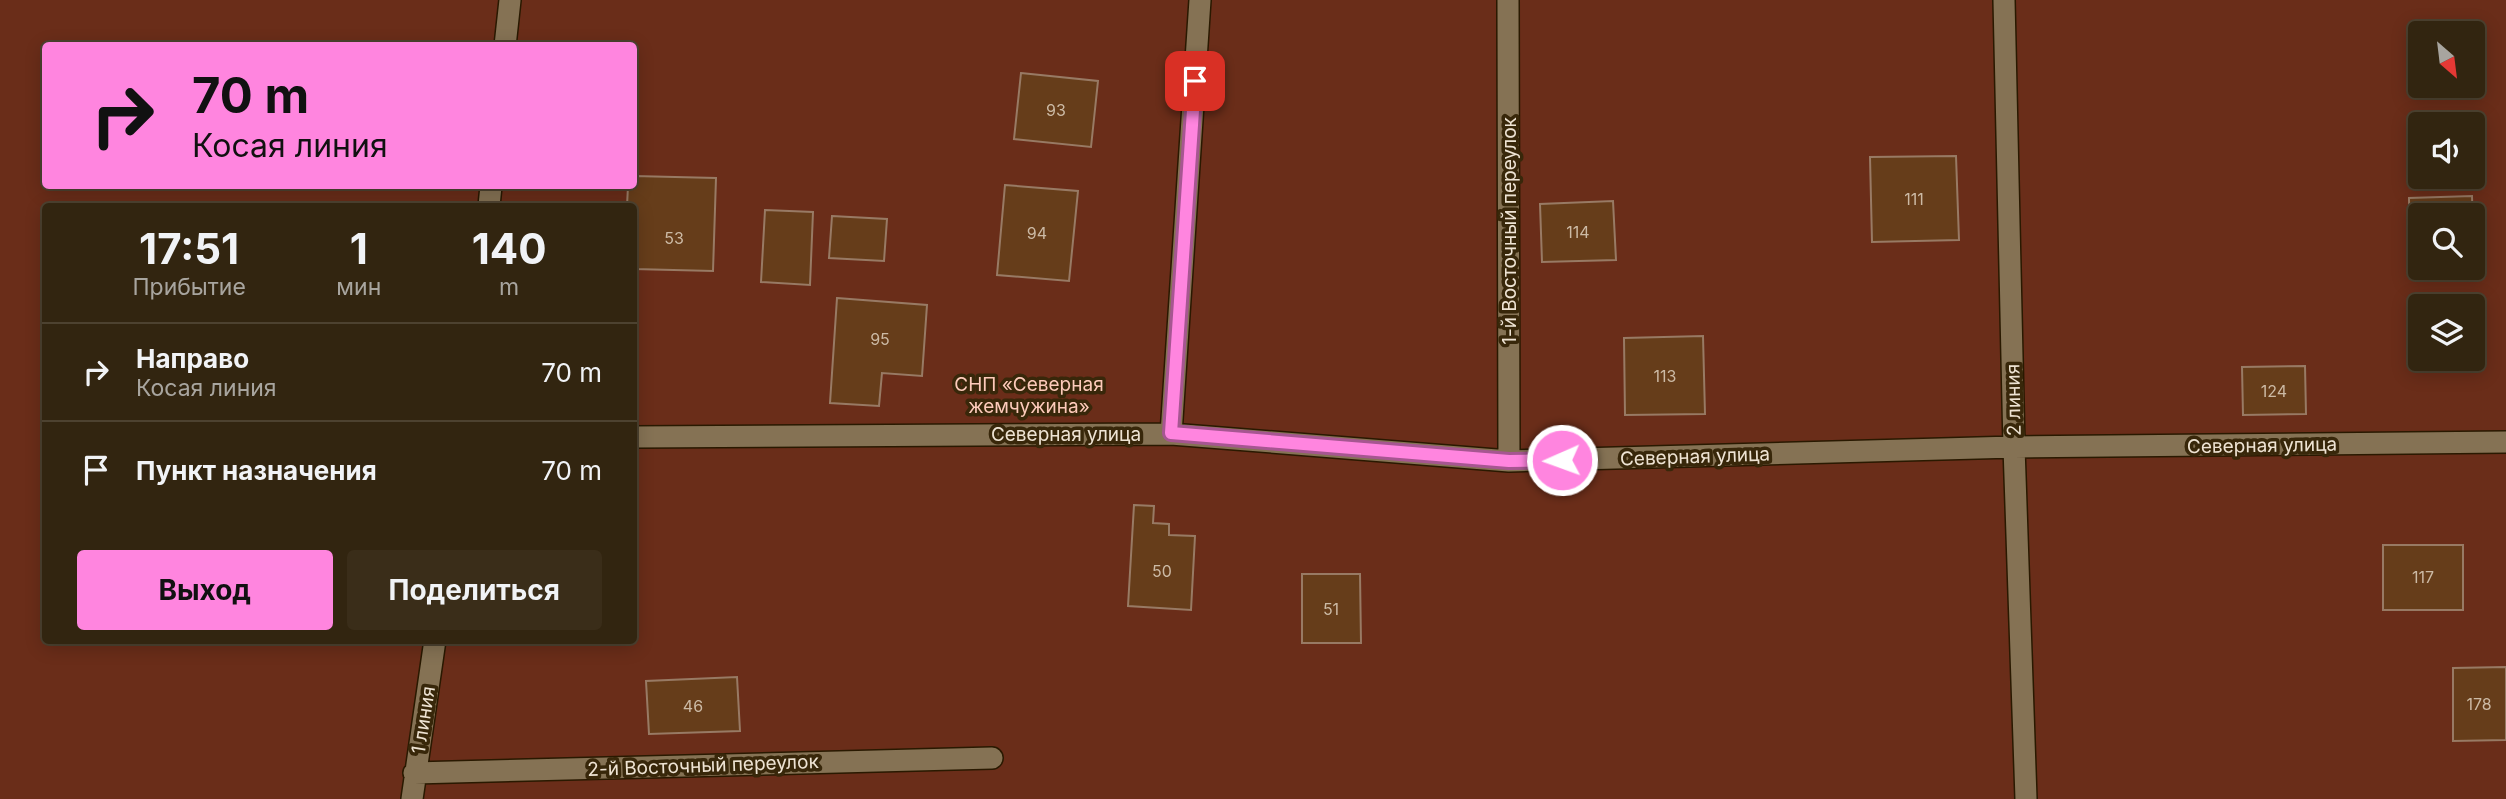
<!DOCTYPE html>
<html lang="ru">
<meta charset="utf-8">
<style>
:root{--surface:#322510;--page:#3a2d19;--text:#f1f3f6;--muted:#a8a59f;--line:#4d4230;--accent:#ff85df}
body{margin:0;font-family:Inter,sans-serif;background:var(--page);color:var(--text);height:100vh;display:flex;flex-direction:column;font-size:26px;white-space:nowrap}
*{box-sizing:border-box;margin:0}
p{font-size:23px;color:var(--muted)}
.icon{flex:none;width:38px;height:38px;fill:none;stroke:currentColor;stroke-width:2;stroke-linecap:round;stroke-linejoin:round}
.map{position:relative;flex:1;overflow:hidden}
.details{position:absolute;left:42px;top:203px;width:595px;height:441px;display:flex;flex-direction:column;background:var(--surface);border-radius:7px;box-shadow:0 4px 18px #0003,0 0 0 2px var(--line)}
.details>*{flex:none}
.guide{position:absolute;left:42px;top:42px;width:595px;height:147px;border-radius:7px;box-shadow:0 4px 18px #0003,0 0 0 2px var(--line);background:#ff85df;color:#111;overflow:hidden}
.needle{width:46px;rotate:152deg}
.buttons{position:absolute;left:2408px;top:21px;display:grid;gap:14px}
.buttons a{display:grid;place-items:center;width:77px;height:77px;border-radius:7px;background:var(--surface);box-shadow:0 4px 18px #0003,0 0 0 2px var(--line);font-size:35px}
.pin{position:absolute;display:grid;place-items:center;width:60px;height:60px;color:#fff;margin:-30px;border-radius:14px;box-shadow:0 4px 10px #0006}
.me{position:absolute;width:77px;margin:-38px;rotate:268deg;stroke-linejoin:round;filter:drop-shadow(0 0 5px #0008)}
.turn{display:flex;align-items:center;gap:24px;height:147px;padding:0 35px;font-size:32px}
.turn .icon{width:91px;height:91px;stroke-width:2.5}
.turn b{display:block;font-size:49px;line-height:60px}
.eta{display:flex;justify-content:space-evenly;align-items:center;height:119px;text-align:center}
.eta b{font-size:42px;font-weight:700;line-height:49px}
.primary-button{display:flex;gap:14px;margin-top:auto;padding:14px 35px}
.primary-button a{flex:1;height:80px;border-radius:7px;background:var(--accent);color:#111;font-size:28px;font-weight:700;line-height:80px;text-align:center}
.primary-button a+a{background:var(--page);color:var(--text)}
ul{padding:0;list-style:none}
li{display:flex;align-items:center;gap:21px;height:98px;padding:0 35px;border-top:2px solid var(--line)}
li div{flex:1}
li b{display:block;font-size:26px}
li em{font-style:normal}
.map>svg:first-child{display:block}
.green{fill:#6a2d19;fill-rule:evenodd}
.building{fill:#663d1a;stroke:#987a64;stroke-width:2}
.lines{fill:none;stroke-linecap:round;stroke-linejoin:round}
.minor-casing{stroke:#291900;stroke-width:24}
.minor{stroke:#857254;stroke-width:21}
.route-casing{stroke:#a65691;stroke-width:18}
.route{stroke:#ff85df;stroke-width:12}
.labels{text-anchor:middle;stroke-width:7;stroke-linejoin:round;paint-order:stroke}
.number-label{font-size:16px;fill:#ccbaa5}
.street-label{font-size:19px;fill:#eee3d3;stroke:#38270a}
.park-label{font-size:19px;fill:#fdcaba;stroke:#38270a}
</style>
<div class="map">
<svg width="2506" height="799" viewBox="0 0 2506 799">
<rect width="100%" height="100%" fill="#423115"/>
<path class="green" d="M 0,0 L 2506,0 L 2506,799 L 0,799 ZM 2420,33 L 2473,33 L 2473,86 L 2420,86 ZM 46,46 L 634,46 L 634,186 L 46,186 ZM 2420,124 L 2473,124 L 2473,177 L 2420,177 ZM 46,206 L 634,206 L 634,640 L 46,640 ZM 2420,215 L 2473,215 L 2473,268 L 2420,268 ZM 2420,306 L 2473,306 L 2473,359 L 2420,359 Z"/>
<path class="building" d="M 1021,73 L 1098,81 L 1091,147 L 1014,139 Z
M 1956,156 L 1959,240 L 1872,242 L 1870,157 Z
M 634,176 L 716,178 L 713,271 L 634,269 L 634,206 L 627,206 L 628,186 L 634,186 Z
M 1005,185 L 1078,191 L 1069,281 L 997,275 Z
M 2472,196 L 2474,262 L 2473,215 L 2420,215 L 2420,263 L 2410,263 L 2409,198 Z
M 1613,201 L 1616,260 L 1542,262 L 1540,204 Z
M 765,210 L 813,212 L 810,285 L 761,282 Z
M 832,216 L 887,219 L 884,261 L 829,258 Z
M 837,298 L 927,305 L 922,376 L 882,373 L 879,406 L 830,403 Z
M 1703,336 L 1705,414 L 1625,415 L 1624,338 Z
M 2305,366 L 2306,414 L 2243,415 L 2242,367 Z
M 1134,505 L 1154,506 L 1153,523 L 1169,524 L 1169,535 L 1195,536 L 1191,610 L 1128,606 Z
M 2383,545 L 2463,545 L 2463,610 L 2383,610 Z
M 1302,574 L 1360,574 L 1361,643 L 1302,643 Z
M 2506,667 L 2506,740 L 2453,741 L 2453,668 Z
M 737,677 L 740,731 L 649,734 L 646,681 Z"/>
<g class="lines">
<g class="minor-casing">
<path id="minor" d="M 1508,0 L 1509,461
M 2004,0 L 2014,447 L 2026,799
M 505,46 L 510,0
M 489,206 L 491,186
M 1171,434 L 1200,0
M 634,437 L 1171,434 L 1509,461 L 2014,447 L 2506,442
M 414,773 L 992,758
M 412,799 L 435,640"/>
</g>
<use href="#minor" class="minor"/>
</g>
<g class="lines">
<g class="route-casing">
<path id="route" d="M 1195,81 L 1171,433 L 1509,461 L 1562,460"/>
</g>
<use href="#route" class="route"/>
</g>
<g class="labels">
<g class="number-label">
<text x="1056" y="116">93</text>
<text x="1914" y="205">111</text>
<text x="1578" y="238">114</text>
<text x="1037" y="239">94</text>
<text x="674" y="244">53</text>
<text x="880" y="345">95</text>
<text x="1665" y="382">113</text>
<text x="2274" y="397">124</text>
<text x="1162" y="577">50</text>
<text x="2423" y="583">117</text>
<text x="1331" y="615">51</text>
<text x="2479" y="710">178</text>
<text x="693" y="712">46</text>
</g>
<g class="street-label">
<text transform="translate(1509 231) rotate(-90)" y="7">1-й Восточный переулок</text>
<text transform="translate(2013 400) rotate(-91)" y="7">2 линия</text>
<text x="1066" y="441">Северная улица</text>
<text transform="translate(2262 445) rotate(-1)" y="7">Северная улица</text>
<text transform="translate(1695 456) rotate(-2)" y="7">Северная улица</text>
<text transform="translate(423 720) rotate(-81)" y="7">1 линия</text>
<text transform="translate(703 765) rotate(-2)" y="7">2-й Восточный переулок</text>
</g>
<g class="park-label">
<text x="1029" y="391">СНП «Северная<tspan x="1029" dy="22">жемчужина»</tspan></text>
</g>
</g>
</svg>
<div class="buttons">
<a><svg class="needle" viewBox="-14 -14 28 28"><path d="M0-13l5 13h-10z" fill="#e53935"/><path d="M0 13l5-13h-10z" fill="#a8a59f"/></svg></a>
<a><svg class="icon" aria-label="sound" viewBox="0 0 24 24"><path d="M4 9h4l5-4v14l-5-4H4zM17 9q2 3 0 6"/></svg></a>
<a><svg class="icon" aria-label="search" viewBox="0 0 24 24"><circle cx="10" cy="10" r="6"/><path d="M15 15l6 6"/></svg></a>
<a><svg class="icon" aria-label="layers" viewBox="0 0 24 24"><path d="M12 4l9 5-9 5-9-5zM3 14l9 5 9-5"/></svg></a>
</div>
<div class="pin" style="left:1195px;top:81px;background:#d93025"><svg class="icon" aria-label="arrive" viewBox="0 0 24 24"><path d="M6 21V4h12l-3 4 3 4H6"/></svg></div>
<svg class="me" style="left:1562px;top:460px" viewBox="-20 -20 40 40"><circle r="17" fill="#ff85df" stroke="#fff" stroke-width="3"/><path d="M0-11L8 9 0 5-8 9z" fill="#fff"/></svg>
<div class="guide">
<div class="turn"><svg class="icon" aria-label="right" viewBox="0 0 24 24"><path d="M7 20v-9h11M14 6l5 5-5 5"/></svg><div><b>70 m</b>Косая линия</div></div>
</div>
<section class="details">
<div class="eta">
<div><b>17:51</b><p>Прибытие</p></div>
<div><b>1</b><p>мин</p></div>
<div><b>140</b><p>m</p></div>
</div>
<ul>
<li><svg class="icon" aria-label="right" viewBox="0 0 24 24"><path d="M7 20v-9h11M14 6l5 5-5 5"/></svg><div><b>Направо</b><p>Косая линия</p></div><em>70 m</em></li>
<li><svg class="icon" aria-label="arrive" viewBox="0 0 24 24"><path d="M6 21V4h12l-3 4 3 4H6"/></svg><div><b>Пункт назначения</b></div><em>70 m</em></li>
</ul>
<div class="primary-button"><a>Выход</a><a>Поделиться</a></div>
</section>
</div>
